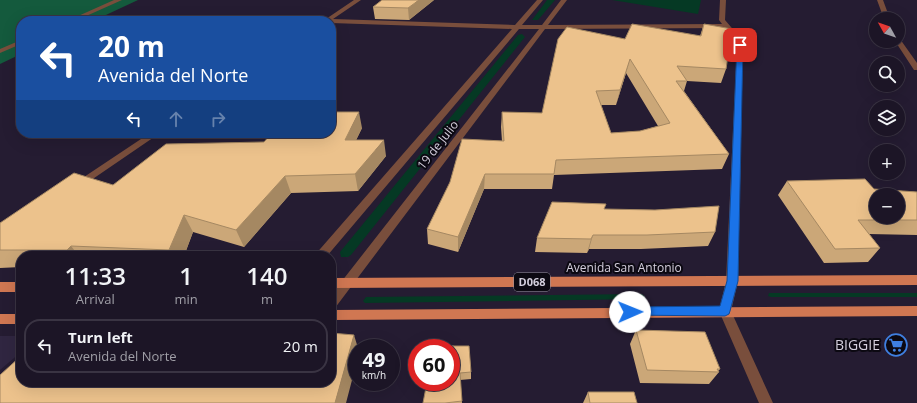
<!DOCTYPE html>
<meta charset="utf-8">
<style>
:root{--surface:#1c1526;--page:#251e2e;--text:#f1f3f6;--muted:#a09fa7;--line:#3a3443}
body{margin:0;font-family:"Open Sans",sans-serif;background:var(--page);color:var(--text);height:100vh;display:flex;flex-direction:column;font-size:15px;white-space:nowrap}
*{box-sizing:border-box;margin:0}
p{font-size:13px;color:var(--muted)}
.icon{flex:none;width:22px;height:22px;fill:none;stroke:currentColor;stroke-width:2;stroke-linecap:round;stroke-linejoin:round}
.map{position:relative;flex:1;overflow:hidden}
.panel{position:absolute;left:16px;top:251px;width:320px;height:136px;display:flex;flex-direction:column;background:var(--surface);border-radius:16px;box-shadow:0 4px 16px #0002,0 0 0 1px var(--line)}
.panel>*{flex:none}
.hud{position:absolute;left:16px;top:16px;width:320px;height:122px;border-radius:16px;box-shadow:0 4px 16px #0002,0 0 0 1px var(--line);background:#1a4fa0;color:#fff;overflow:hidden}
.needle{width:26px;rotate:310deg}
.controls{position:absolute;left:869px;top:12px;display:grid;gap:8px}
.controls a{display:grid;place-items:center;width:36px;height:36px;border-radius:50%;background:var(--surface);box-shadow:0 4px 16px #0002,0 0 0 1px var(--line);font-size:20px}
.speed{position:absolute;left:348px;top:339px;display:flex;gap:8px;font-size:20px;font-weight:700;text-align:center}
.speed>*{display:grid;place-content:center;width:52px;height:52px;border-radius:50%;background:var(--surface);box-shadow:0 4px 16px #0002,0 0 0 1px var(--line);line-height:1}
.speed small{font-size:10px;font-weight:400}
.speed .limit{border:6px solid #d22;background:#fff;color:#111}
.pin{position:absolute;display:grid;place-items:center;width:34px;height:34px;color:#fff;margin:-17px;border-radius:8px;box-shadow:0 2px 6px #0006}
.me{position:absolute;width:44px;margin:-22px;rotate:89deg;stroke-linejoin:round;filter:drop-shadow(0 0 3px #0008)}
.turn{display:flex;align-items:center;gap:14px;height:84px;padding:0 16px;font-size:18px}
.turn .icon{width:52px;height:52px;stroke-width:2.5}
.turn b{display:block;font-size:28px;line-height:34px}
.lanes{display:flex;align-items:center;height:38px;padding:0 16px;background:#0003;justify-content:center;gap:20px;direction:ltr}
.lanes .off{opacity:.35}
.eta{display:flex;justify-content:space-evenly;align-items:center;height:68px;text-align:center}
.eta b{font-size:24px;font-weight:600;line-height:28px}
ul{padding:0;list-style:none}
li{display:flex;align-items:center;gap:12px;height:54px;margin:0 8px 6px;padding:0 8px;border:2px solid var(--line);border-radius:16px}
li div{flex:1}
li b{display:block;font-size:15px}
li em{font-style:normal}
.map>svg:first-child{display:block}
.built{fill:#302641}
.green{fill:#053924}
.forest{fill:#145a3d}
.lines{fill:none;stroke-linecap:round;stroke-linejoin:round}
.minor{fill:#794e3c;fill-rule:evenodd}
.tertiary{fill:#794e3c;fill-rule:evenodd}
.primary{fill:#d07752;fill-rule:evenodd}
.wall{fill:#cba778;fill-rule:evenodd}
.shaded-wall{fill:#a58862}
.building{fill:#ecc28c;stroke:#a58862;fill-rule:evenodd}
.route{fill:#1a73e8;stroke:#114b97}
.labels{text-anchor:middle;stroke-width:4;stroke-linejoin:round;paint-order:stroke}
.shield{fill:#0c0912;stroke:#9894a0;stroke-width:1}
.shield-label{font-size:11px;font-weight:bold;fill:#d4cfdd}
.street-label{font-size:12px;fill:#d4cfdd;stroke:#0c0912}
.near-poi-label{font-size:14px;fill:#d4cfdd;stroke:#0c0912;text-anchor:end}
</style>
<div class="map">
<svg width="917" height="403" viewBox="0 0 917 403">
<rect width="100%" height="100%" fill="#251c32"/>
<path class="built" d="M 0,336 L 21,336 L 21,352 L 0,370 Z"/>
<path class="green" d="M 547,0 L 555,0 L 538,20 L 532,20 Z
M 612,0 L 701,0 L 698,14 Z
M 522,34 L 525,37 L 351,255 L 348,257 L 341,257 L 340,252 L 518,35 Z
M 769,293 L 917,293 L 917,297 L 771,297 L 768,296 Z
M 642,294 L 645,297 L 644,299 L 365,303 L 363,301 L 366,297 Z"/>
<path class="forest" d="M 0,0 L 138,0 L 93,21 L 21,21 L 21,54 L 0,64 Z"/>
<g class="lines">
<path class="minor" d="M 114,0 L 122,0 L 75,21 L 67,21 Z
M 354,0 L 361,0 L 333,19 L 515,25 L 537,0 L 543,0 L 522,25 L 542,25 L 561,0 L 567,0 L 548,25 L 722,24 L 719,20 L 720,0 L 726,0 L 725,20 L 737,34 L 743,45 L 738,281 L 736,284 L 732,286 L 728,284 L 726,281 L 737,45 L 732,36 L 725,28 L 545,29 L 335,308 L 331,309 L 331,295 L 539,29 L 519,29 L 327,256 L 314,256 L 512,29 L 331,23 L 331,21 L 323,21 Z
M 877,0 L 883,0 L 890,19 L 884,19 Z
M 898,38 L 900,39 L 917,63 L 917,70 L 914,70 L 895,41 L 898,41 Z
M 21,40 L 21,44 L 0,53 L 0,49 Z
M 150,133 L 160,133 L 81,187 L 75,187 L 73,185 L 75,183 Z"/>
<path class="tertiary" d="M 732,276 L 736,278 L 738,281 L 731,311 L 773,403 L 759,403 L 719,311 L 726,281 L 728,278 Z"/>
<path class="primary" d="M 917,275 L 917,285 L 331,288 L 331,278 Z
M 0,282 L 21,282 L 21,292 L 0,292 Z
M 917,306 L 917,316 L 331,320 L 331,310 Z
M 0,314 L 21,314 L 21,324 L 0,324 Z"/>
</g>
<path class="wall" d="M 434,0 L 409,20 L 375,19 L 373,7 Z
M 704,24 L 726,69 L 721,83 L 687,81 L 684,91 L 729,154 L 722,169 L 554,175 L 552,189 L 484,189 L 458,252 L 428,244 L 427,229 L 502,141 L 501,127 L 502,112 L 542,113 L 625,39 L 700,36 ZM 626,73 L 658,126 L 640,131 L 611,133 L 601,105 L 616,105 Z
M 362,128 L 356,140 L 386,156 L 358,191 L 291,193 L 244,247 L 193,232 L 184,256 L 21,256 L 21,267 L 0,268 L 0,223 L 113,185 L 264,142 Z
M 787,181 L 874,189 L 917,192 L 917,235 L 869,234 L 880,248 L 868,262 L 824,263 L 778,195 Z
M 604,209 L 715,232 L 708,246 L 641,249 L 589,249 L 587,253 L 535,252 L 537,238 Z
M 636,330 L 720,369 L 718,371 L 719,372 L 709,384 L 640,383 L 630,344 Z
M 431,347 L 471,372 L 471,379 L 460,380 L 462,403 L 423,403 L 451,382 Z
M 588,392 L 637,403 L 583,403 Z"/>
<path class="shaded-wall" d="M 419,0 L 434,0 L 409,20 L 408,8 Z
M 630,59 L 626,73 L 616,105 L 620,90 Z
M 359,112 L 362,128 L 348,157 L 345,140 Z
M 384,140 L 386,156 L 358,191 L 355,174 Z
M 485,174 L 484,189 L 458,252 L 458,237 Z
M 285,176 L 291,193 L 244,247 L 236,230 Z
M 184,215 L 193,232 L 184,256 L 172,256 L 169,250 Z
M 593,235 L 589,249 L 587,253 L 591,239 Z
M 71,246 L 79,256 L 72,256 L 67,250 Z
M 354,335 L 358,348 L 357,348 L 357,361 L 346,403 L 335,403 Z"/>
<path class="building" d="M 382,0 L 419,0 L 408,8 L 373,7 Z
M 632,24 L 701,36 L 704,24 L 732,29 L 726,69 L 677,66 L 687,81 L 676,81 L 729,154 L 556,160 L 554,174 L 485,174 L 458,237 L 427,229 L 450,182 L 462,139 L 504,141 L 502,112 L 542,113 L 558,39 L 567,27 L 625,39 ZM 630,59 L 670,123 L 640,131 L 611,133 L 596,91 L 620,90 Z
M 331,112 L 359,112 L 345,140 L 384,140 L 355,174 L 285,176 L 236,230 L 184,215 L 169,250 L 71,246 L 67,250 L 0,250 L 0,223 L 74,173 L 113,185 L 166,144 L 264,142 L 272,133 L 331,133 Z
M 865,179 L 874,189 L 917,192 L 917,220 L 858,220 L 880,248 L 835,249 L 787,181 ZM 876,195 L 898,195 L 898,217 L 876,217 Z
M 552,202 L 606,204 L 604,209 L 655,210 L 719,206 L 715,232 L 647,235 L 593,235 L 591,239 L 537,238 Z
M 636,330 L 705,332 L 720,369 L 717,369 L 719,372 L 647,370 Z
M 331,333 L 354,335 L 335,403 L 0,403 L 0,375 L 21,356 L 21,382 L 331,382 Z
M 435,343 L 454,346 L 469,346 L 471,372 L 460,373 L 462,401 L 445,403 L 423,403 L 427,382 L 451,382 L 451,348 L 431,348 L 431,347 L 434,347 Z
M 588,392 L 634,392 L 637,403 L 590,403 Z"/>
<path class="route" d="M 740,43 L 743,45 L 738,281 L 730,311 L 729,314 L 725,316 L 626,315 L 625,312 L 626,309 L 630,307 L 720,306 L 727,281 L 737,45 Z"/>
<defs>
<g id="supermarket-ring" transform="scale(1.15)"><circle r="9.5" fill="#0c0912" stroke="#3f7fe0" stroke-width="1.5"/><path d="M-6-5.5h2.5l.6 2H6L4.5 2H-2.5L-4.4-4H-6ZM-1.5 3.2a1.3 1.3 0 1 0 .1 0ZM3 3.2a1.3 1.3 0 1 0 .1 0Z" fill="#3f7fe0"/></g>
</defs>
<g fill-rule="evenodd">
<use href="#supermarket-ring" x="896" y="345"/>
</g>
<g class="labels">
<rect class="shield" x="514" y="273" width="36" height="18" rx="3"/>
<g class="shield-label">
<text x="532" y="286">D068</text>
</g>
<g class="street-label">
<text transform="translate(438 145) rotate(-52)" y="4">19 de Julio</text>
<text x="624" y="272">Avenida San Antonio</text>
</g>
<g class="near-poi-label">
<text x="880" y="350">BIGGIE</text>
</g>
</g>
</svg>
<div class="controls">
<a><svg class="needle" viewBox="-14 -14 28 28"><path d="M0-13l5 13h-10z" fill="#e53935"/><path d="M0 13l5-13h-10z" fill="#a09fa7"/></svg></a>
<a><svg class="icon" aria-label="search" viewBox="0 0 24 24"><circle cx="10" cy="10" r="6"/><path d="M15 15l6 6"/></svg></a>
<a><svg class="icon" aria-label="layers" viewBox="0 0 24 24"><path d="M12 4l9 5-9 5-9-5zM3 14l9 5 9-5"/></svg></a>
<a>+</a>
<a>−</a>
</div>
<div class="speed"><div>49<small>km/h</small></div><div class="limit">60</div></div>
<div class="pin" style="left:740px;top:45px;background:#d93025"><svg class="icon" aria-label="arrive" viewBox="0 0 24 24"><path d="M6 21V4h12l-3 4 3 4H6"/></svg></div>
<svg class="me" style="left:630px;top:312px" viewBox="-20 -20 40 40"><circle r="19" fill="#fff"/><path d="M0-13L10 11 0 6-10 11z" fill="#1a73e8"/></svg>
<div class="hud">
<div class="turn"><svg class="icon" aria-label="left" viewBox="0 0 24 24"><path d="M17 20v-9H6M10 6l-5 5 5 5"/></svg><div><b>20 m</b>Avenida del Norte</div></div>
<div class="lanes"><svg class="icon" aria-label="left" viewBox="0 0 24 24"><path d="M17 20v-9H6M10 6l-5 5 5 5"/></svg><svg class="icon off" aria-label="ahead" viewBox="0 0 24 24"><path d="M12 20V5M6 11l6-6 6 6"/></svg><svg class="icon off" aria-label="right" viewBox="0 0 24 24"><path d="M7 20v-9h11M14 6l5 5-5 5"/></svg></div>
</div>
<section class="panel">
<div class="eta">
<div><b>11:33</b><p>Arrival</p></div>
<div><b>1</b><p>min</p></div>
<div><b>140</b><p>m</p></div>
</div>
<ul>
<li><svg class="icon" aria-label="left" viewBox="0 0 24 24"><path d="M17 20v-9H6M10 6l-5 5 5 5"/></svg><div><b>Turn left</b><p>Avenida del Norte</p></div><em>20 m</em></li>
</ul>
</section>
</div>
